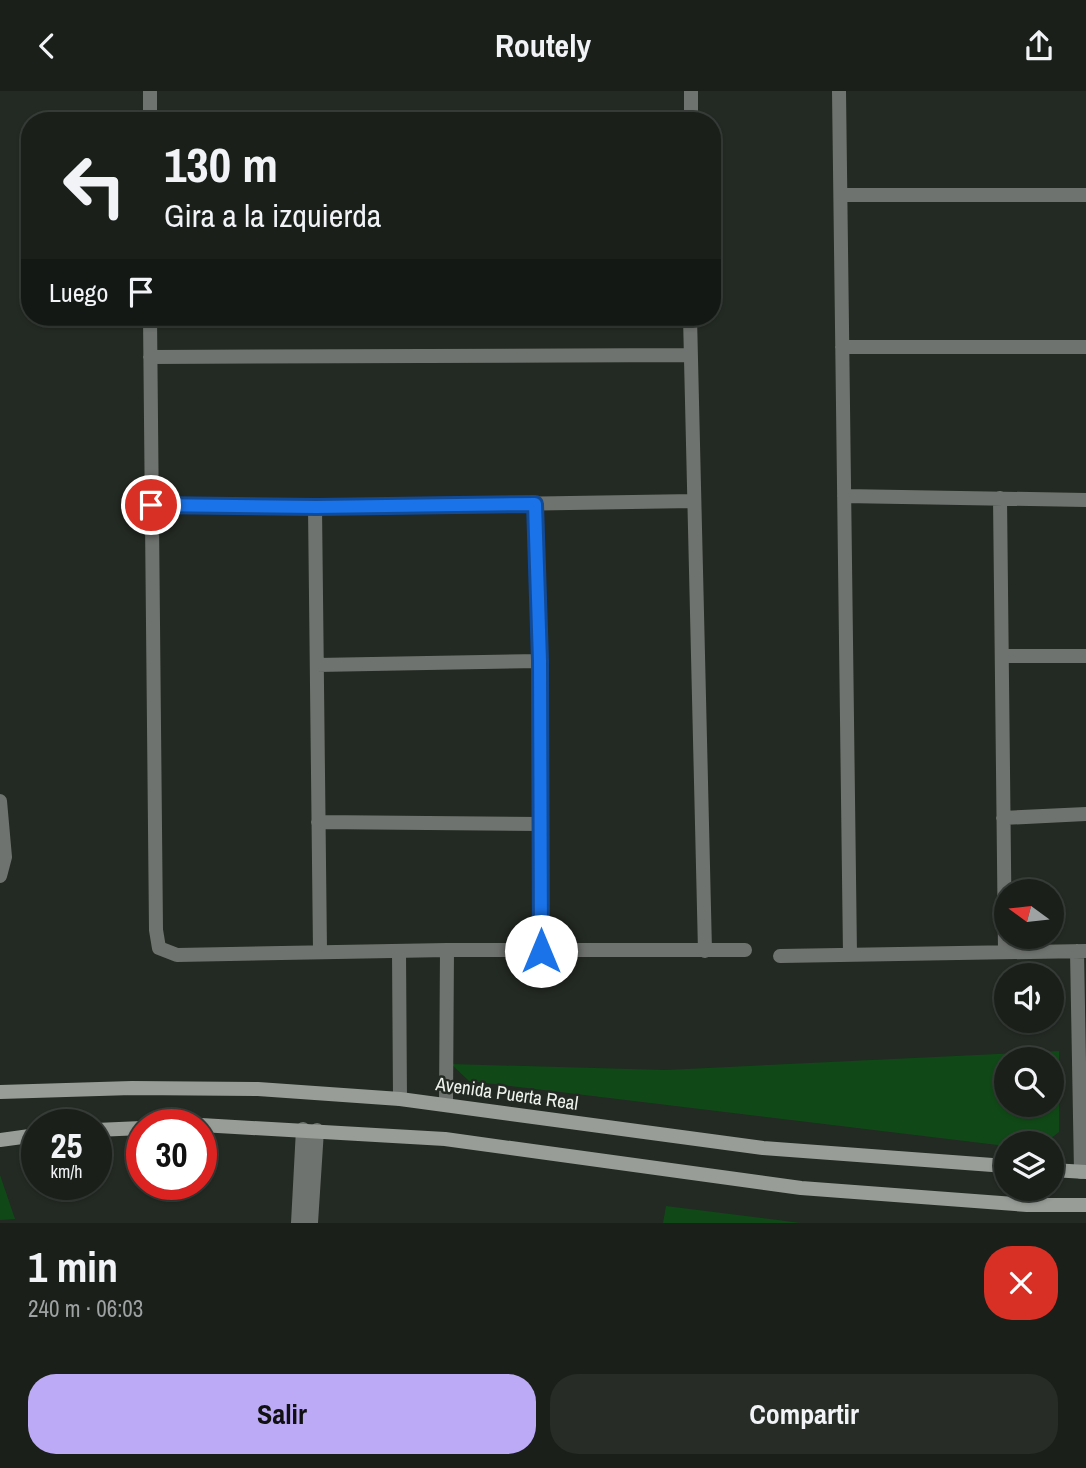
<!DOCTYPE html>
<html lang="es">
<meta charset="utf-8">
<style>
:root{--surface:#1a1f1a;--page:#272c27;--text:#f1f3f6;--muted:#9fa2a2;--line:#383d39;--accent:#bcaaf6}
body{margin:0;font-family:"Archivo Narrow",sans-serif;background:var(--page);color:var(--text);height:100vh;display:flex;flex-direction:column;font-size:26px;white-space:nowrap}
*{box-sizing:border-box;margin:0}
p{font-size:23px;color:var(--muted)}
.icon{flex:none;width:38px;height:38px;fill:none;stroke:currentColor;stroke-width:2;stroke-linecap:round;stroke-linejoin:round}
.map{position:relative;height:1132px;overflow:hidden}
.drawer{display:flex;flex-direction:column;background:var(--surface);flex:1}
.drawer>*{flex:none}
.hud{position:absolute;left:21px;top:21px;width:700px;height:214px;border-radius:28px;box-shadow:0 2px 5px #0004,0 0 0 2px var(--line);background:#1a1f1a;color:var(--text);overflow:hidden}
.needle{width:46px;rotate:285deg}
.tools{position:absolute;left:994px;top:788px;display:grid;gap:14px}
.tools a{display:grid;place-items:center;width:70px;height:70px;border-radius:50%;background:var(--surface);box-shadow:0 2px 5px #0004,0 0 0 2px var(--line);font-size:35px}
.speed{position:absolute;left:21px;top:1018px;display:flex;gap:14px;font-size:35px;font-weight:700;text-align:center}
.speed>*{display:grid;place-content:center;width:91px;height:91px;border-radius:50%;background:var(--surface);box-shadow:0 2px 5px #0004,0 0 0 2px var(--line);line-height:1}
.speed small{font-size:18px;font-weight:400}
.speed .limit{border:10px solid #d22;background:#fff;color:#111}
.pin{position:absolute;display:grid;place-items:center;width:60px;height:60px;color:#fff;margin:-30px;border:4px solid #fff;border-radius:50%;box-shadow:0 2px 7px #0007}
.me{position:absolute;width:77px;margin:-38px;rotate:0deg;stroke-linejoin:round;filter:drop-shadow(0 0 5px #0008)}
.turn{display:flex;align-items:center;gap:24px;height:147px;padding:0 28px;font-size:32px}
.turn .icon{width:91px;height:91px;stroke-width:2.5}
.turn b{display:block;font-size:49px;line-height:60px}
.then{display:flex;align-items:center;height:66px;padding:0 28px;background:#0003;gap:14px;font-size:26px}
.round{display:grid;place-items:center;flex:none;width:74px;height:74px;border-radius:28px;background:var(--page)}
.summary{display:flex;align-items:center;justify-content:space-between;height:119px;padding:0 28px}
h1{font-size:42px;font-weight:800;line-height:52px}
.cta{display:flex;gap:14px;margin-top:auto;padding:14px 28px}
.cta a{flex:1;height:80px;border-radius:28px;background:var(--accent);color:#111;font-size:28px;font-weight:800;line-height:80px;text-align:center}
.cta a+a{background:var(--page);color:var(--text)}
header{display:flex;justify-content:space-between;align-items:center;height:91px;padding:0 28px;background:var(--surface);font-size:32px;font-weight:800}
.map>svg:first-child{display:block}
.grass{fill:#114817;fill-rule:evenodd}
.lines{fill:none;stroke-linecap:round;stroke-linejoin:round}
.street{stroke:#6f736f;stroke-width:14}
.secondary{stroke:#989d98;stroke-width:14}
.route-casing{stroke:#114b97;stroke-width:18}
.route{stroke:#1a73e8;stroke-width:12}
.labels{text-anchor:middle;stroke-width:5;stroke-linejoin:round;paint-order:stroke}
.street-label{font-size:19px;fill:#eff3ee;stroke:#232923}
</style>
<header><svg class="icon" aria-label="back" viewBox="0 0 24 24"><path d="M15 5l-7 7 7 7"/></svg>Routely<svg class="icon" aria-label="share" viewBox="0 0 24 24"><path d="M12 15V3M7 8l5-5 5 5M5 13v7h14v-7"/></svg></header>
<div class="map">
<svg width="1086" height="1132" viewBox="0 0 1086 1132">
<rect width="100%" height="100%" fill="#232923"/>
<path class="grass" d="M 1059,960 L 1059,1041 L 1045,1052 L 1006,1052 L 1006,1055 L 469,990 L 451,973 L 666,979 ZM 1006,968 L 1052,968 L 1052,1013 L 1006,1013 Z
M 0,1084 L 15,1128 L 0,1129 Z
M 666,1115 L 801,1132 L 663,1132 Z"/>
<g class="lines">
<path class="street" d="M 691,0 L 691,30
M 839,0 L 850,864
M 150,30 L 150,0
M 841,104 L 1086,104
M 150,226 L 156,839 L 159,857 L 177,864 L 447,859 L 745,859
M 690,226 L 705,860
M 842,256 L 1086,256
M 150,266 L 690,264
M 844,405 L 1086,409
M 1000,407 L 1005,861
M 535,413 L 540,570 L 541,860
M 151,414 L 315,416 L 694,410
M 315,416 L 320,860
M 1002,565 L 1086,565
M 317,574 L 540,570
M 0,710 L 5,766 L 0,785
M 1003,727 L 1086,723
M 318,731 L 540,733
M 399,860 L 400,1008
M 1077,860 L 1081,1081
M 780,865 L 1086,860
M 446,1012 L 447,859
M 298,1132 L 303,1038
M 311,1132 L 317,1039"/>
<path class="secondary" d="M 0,1001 L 132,997 L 258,998 L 400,1008 L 763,1057 L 1006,1075
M 179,1034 L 197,1034
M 201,1034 L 445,1048 L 801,1097 L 1027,1114 L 1086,1114
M 96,1039 L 142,1037
M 0,1049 L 37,1044
M 1052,1079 L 1086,1081"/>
</g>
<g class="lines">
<g class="route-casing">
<path id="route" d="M 151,414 L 316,416 L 535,413 L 540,570 L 541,860"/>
</g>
<use href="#route" class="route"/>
</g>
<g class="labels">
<g class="street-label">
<text transform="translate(507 1002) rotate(8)" y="7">Avenida Puerta Real</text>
</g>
</g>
</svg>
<div class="tools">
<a><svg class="needle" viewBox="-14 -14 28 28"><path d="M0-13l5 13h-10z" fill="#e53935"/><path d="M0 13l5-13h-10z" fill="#9fa2a2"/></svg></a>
<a><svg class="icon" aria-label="sound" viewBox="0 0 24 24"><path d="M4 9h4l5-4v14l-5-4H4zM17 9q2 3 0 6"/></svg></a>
<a><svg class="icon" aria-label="search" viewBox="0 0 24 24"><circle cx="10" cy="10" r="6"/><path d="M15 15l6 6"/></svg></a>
<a><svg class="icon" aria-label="layers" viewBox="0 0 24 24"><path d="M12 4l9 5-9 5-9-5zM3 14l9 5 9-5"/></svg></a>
</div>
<div class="speed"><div>25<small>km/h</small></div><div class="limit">30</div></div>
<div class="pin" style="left:151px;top:414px;background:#d93025"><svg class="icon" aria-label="arrive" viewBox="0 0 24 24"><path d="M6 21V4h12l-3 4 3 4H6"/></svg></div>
<svg class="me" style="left:541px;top:860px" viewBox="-20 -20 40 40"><circle r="19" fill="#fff"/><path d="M0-13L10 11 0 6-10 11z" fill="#1a73e8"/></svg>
<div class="hud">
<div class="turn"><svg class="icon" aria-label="left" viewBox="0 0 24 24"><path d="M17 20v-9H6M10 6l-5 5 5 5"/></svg><div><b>130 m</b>Gira a la izquierda</div></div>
<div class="then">Luego<svg class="icon" aria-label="arrive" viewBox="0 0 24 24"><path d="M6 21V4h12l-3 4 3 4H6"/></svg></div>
</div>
</div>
<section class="drawer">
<div class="summary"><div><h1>1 min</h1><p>240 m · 06:03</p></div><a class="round" style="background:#d93025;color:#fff"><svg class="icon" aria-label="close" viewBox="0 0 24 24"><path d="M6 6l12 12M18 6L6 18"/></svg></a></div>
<div class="cta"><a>Salir</a><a>Compartir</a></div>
</section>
